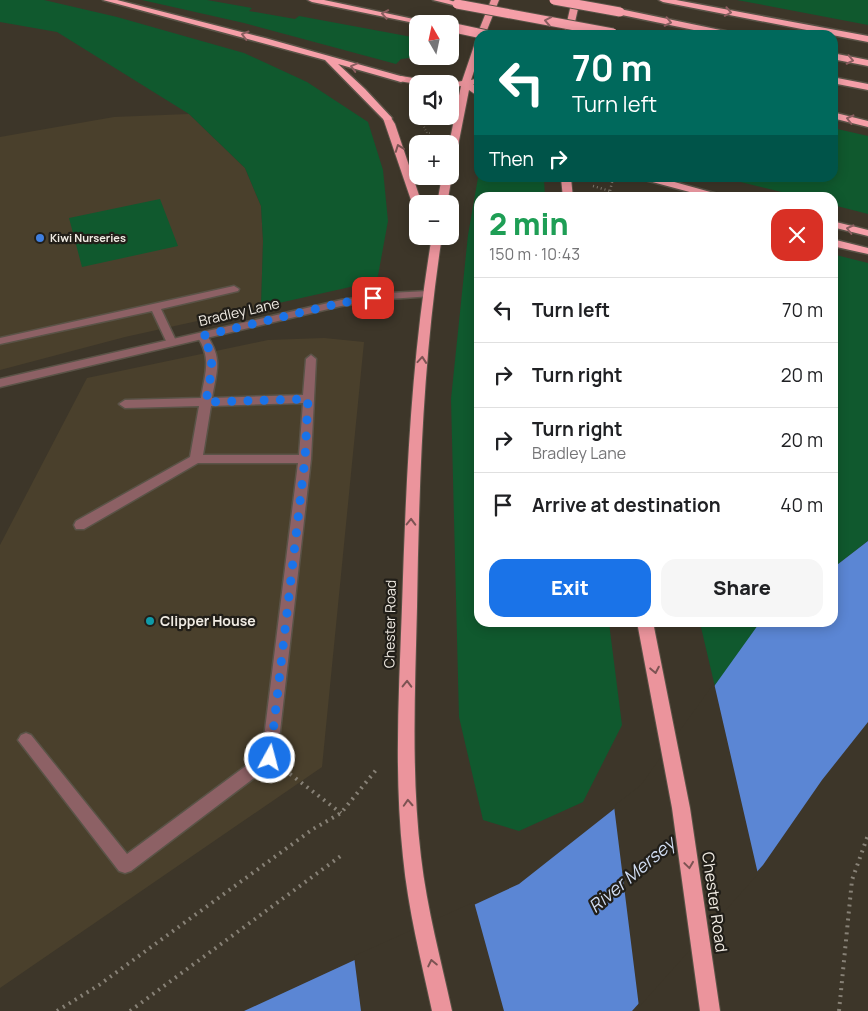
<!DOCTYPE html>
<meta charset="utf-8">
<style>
:root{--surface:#fff;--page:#f6f6f6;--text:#202124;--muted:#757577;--line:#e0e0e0;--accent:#1a73e8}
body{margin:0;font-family:Manrope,sans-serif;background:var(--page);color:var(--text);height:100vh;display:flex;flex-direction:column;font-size:19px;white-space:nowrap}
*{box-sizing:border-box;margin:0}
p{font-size:16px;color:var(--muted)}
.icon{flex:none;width:28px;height:28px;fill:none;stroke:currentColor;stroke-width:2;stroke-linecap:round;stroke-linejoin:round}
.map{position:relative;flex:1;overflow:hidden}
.drawer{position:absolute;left:474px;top:192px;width:364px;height:435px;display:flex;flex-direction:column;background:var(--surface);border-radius:15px;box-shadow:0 2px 12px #0003}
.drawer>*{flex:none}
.banner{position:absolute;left:474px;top:30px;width:364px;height:152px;border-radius:15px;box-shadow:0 2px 12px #0003;background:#00695c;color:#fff;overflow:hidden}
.needle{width:32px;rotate:351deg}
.controls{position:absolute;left:409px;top:15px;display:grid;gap:10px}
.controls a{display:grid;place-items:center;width:50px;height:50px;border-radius:10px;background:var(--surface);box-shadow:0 2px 12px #0003;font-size:25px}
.pin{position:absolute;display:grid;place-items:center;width:42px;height:42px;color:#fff;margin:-21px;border-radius:10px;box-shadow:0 2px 8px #0006}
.me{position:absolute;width:55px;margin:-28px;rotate:7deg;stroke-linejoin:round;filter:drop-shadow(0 0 4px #0008)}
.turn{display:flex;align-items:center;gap:18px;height:105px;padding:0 15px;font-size:22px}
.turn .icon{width:65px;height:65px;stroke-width:2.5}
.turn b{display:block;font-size:35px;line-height:42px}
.then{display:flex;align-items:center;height:48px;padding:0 15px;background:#0003;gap:10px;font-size:19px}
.round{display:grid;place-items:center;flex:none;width:52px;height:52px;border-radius:15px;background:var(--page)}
.headline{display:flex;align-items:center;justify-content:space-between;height:85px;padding:0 15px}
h1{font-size:30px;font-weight:800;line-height:38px;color:#1e9e55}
.button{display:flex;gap:10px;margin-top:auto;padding:10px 15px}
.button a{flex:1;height:58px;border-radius:15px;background:var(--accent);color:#fff;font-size:20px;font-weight:800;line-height:58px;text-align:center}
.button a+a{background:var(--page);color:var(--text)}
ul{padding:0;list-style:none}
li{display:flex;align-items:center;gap:15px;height:65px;padding:0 15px;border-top:1px solid var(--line)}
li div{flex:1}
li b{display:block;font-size:19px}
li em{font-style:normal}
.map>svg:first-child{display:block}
.built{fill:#4a402c}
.green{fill:#10592e}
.water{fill:#5b86d4}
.pier{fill:#3d3629}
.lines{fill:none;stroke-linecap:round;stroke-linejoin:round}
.service-casing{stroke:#5a5347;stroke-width:3}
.minor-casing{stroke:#5a5347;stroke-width:3}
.trunk-casing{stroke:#5a5347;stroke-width:2}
.motorway-casing{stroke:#5a5347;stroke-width:3}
.path-far2{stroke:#878176;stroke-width:2;stroke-dasharray:0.5 2.5;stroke-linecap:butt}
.path-far1{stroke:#878176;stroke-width:2.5;stroke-dasharray:1 3;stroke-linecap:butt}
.path{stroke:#878176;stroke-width:4;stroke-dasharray:2 5;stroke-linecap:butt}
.service{fill:#8d6165;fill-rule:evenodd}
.minor{fill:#8d6165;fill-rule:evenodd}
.trunk{fill:#eb949c;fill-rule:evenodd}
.motorway{fill:#f59fa8;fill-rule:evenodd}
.motorway-bridge-casing{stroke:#5a5347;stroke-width:11;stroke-linecap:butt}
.motorway-bridge{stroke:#f59fa8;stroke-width:9}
.oneway{stroke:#8b5e60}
.oneway2{stroke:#7c5353}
.route{stroke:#1a73e8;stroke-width:9;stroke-dasharray:0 16.2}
.shop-dot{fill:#3f7fe0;stroke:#211e18;stroke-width:2}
.culture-dot{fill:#0f9aa8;stroke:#211e18;stroke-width:2}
.labels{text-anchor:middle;stroke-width:4.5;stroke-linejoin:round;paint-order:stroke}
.far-poi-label{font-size:11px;font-weight:bold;fill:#f0ebe3;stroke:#211e18;text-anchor:start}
.street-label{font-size:14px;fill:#f0ebe3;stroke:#211e18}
.poi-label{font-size:14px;font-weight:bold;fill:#f0ebe3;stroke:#211e18;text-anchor:start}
.near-street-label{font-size:16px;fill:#f0ebe3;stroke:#211e18}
.near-water-label{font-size:18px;font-style:italic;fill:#cfdbf0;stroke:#211e18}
</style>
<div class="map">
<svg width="868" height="1011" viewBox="0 0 868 1011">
<rect width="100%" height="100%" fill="#3d3629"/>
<path class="built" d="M 189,114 L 245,168 L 261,206 L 263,241 L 261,307 L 125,337 L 0,370 L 0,137 L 114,117 Z
M 324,338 L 364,342 L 322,767 L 0,988 L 0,545 L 87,378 L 268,340 Z"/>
<path class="green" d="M 0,0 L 44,0 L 117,17 L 244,53 L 307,82 L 368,122 L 383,170 L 388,221 L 377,281 L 261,307 L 263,241 L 261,206 L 245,168 L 189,114 L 57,32 L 0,22 Z
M 142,0 L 207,0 L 252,8 L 249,11 L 295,19 L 299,16 L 412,37 L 414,46 L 417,46 L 418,56 L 426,56 L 401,59 L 396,64 L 244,23 Z
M 737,0 L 868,0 L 868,25 L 753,3 Z
M 833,128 L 868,136 L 868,214 L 833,205 L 832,198 L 802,197 L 724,178 L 832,178 Z
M 479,172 L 479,178 L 542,178 L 544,179 L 545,197 L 479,198 L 479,622 L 609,623 L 622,725 L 583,802 L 519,831 L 483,820 L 459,717 L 451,399 L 468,235 Z
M 160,199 L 178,246 L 82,267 L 69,218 Z
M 832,254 L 868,263 L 868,541 L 833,568 Z
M 700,623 L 761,623 L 715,687 Z"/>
<path class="water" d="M 868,541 L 868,722 L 822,780 L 763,865 L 632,1011 L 244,1011 L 519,884 L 642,787 L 758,625 L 761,622 L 832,622 L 833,568 Z"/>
<path class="pier" d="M 714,683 L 758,874 L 639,1007 L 614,806 L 641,785 Z
M 474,902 L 504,1011 L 361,1011 L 354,956 Z"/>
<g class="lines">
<g class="service-casing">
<path id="service" d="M 234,286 L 239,289 L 238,291 L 161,309 L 177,343 L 172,346 L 167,343 L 152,311 L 0,344 L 0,338 Z
M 202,333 L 206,334 C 223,359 217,369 212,398 L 303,395 L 306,359 L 311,355 L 316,359 L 311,459 L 277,758 L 274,763 L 131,871 L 125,873 L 119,871 L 18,740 L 21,735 L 26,733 L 31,735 L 127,854 L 262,754 L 298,463 L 198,463 L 84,529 L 76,529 L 74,525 L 76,521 L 190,457 L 199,406 L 125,408 L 119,404 L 125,400 L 201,398 C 205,372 212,359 197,336 ZM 303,403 L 299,455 L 203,455 L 211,406 Z"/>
</g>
<g class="minor-casing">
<path id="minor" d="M 428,291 L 432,292 L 432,296 L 389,299 L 341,306 L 0,387 L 0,379 L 341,300 L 389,293 Z"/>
</g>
<g class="trunk-casing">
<path id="trunk" d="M 491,0 L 499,0 L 485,35 L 478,37 L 477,35 Z
M 572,0 L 580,0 L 572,35 L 564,35 Z
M 476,40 L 479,40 L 479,56 L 471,80 L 479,78 L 479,84 L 473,84 L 479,89 L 479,97 L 469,90 L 455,161 L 450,164 L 449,144 L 461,86 L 450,88 L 450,84 L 447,84 L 462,81 Z
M 401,76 L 432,81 L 436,84 L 418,84 L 398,81 L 397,79 Z
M 387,115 L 390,116 L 395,124 L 422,204 L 418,204 L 418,209 L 413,206 L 383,118 Z
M 450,174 L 452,176 L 447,204 L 437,204 L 442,176 L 450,176 Z
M 561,178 L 571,178 L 573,198 L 563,198 Z
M 432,236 L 442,236 C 423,359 419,483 417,607 C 415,690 411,774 421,857 C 427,909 441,960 452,1011 L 432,1011 C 421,960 408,909 403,857 C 394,774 399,690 402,607 C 406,482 411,359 432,236 Z
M 637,622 L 653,622 L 690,808 L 720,1011 L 700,1011 L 672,808 Z"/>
</g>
<g class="motorway-casing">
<path id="motorway" d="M 103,0 L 117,0 L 265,38 L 404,77 L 406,79 L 401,82 L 338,64 L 365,89 L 392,118 L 390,120 L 384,120 L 325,60 Z
M 308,0 L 324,0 L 437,24 L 419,24 L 312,2 Z
M 433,0 L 449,0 L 461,4 L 457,6 Z
M 659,0 L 676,0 L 868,36 L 868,42 L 663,2 Z
M 620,9 L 730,32 L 734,35 L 718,35 L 617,14 L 617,10 Z
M 832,53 L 868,60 L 868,66 L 832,59 Z
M 832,77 L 868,84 L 868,90 L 832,83 Z
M 832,112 L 868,121 L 868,127 L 832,118 Z
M 644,178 L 660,178 L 732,198 L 712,198 L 645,180 Z
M 832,221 L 868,230 L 868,236 L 832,227 Z
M 832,239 L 868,248 L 868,254 L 832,246 Z"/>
</g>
<path class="path-far2" d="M 436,61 L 441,56
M 413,104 L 418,113
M 419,116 L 427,133 L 430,133"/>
<path class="path-far1" d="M 613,178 L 610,191 L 613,198
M 593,186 L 610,191"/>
<path class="path" d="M 290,774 L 341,813
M 57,1011 L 99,985 L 313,829 L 341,813 L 376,770
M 130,1011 L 342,855
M 839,1011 L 852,880 L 868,835"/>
<use href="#service" class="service"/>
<use href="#minor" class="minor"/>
<use href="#trunk" class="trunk"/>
<use href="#motorway" class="motorway"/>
<g class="motorway-bridge-casing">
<path id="motorway-bridge" d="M 554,0 L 620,12
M 457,4 L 613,33
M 450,27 L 487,35"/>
</g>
<use href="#motorway-bridge" class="motorway-bridge"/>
</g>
<defs><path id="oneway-chevron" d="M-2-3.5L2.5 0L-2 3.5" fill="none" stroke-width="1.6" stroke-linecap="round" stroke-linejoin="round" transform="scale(1.25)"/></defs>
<g class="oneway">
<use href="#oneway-chevron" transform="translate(728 12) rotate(11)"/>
<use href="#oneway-chevron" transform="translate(385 14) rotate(-169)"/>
<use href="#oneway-chevron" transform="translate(548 21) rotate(-169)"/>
<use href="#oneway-chevron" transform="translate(668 22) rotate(12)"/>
<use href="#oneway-chevron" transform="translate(245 35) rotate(-165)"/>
<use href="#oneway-chevron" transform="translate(850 60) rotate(12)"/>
<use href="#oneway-chevron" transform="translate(354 67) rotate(-165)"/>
<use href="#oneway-chevron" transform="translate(850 119) rotate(-166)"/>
<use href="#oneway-chevron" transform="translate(850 229) rotate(-166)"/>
</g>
<g class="oneway2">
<use href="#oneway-chevron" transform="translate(399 148) rotate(-110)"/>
<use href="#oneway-chevron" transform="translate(422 360) rotate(-85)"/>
<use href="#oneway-chevron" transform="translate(411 522) rotate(-89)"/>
<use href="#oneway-chevron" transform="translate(655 670) rotate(79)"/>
<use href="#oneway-chevron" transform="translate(407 684) rotate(-89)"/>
<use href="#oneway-chevron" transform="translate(408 803) rotate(-93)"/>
<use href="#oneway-chevron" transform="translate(689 865) rotate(82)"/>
<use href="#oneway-chevron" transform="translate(432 963) rotate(-102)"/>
</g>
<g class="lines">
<path class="route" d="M 270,758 L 305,459 L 308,399 L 206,402 C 210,374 218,361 202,336 L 341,303 L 373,298"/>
</g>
<circle class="shop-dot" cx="40" cy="238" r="5"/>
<circle class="culture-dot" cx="150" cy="621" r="5"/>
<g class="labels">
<g class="far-poi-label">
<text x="50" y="242">Kiwi Nurseries</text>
</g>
<g class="street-label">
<text transform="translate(239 312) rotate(-13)" y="5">Bradley Lane</text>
<text transform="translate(390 624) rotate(-89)" y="5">Chester Road</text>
</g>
<g class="poi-label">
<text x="160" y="626">Clipper House</text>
</g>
<g class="near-street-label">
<text transform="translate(715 902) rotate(82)" y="6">Chester Road</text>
</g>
<g class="near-water-label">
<text transform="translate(632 875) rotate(-40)" y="6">River Mersey</text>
</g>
</g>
</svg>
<div class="controls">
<a><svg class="needle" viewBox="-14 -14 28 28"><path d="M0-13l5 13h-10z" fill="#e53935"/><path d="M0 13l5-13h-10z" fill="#757577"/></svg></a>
<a><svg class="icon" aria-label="sound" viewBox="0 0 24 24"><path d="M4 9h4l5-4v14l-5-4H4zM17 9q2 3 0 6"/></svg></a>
<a>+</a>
<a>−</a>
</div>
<div class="pin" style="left:373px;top:298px;background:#d93025"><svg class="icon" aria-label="arrive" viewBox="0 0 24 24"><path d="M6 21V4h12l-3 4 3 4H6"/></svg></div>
<svg class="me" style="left:270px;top:758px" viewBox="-20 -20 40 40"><circle r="17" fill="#1a73e8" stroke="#fff" stroke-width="3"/><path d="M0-11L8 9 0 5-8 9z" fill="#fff"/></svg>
<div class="banner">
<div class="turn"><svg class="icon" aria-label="left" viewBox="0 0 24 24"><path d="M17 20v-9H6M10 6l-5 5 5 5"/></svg><div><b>70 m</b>Turn left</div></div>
<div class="then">Then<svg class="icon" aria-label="right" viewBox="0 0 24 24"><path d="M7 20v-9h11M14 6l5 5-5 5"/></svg></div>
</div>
<section class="drawer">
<div class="headline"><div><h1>2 min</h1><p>150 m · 10:43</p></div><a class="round" style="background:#d93025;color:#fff"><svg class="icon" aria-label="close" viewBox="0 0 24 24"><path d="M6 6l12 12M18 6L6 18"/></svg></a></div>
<ul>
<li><svg class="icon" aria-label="left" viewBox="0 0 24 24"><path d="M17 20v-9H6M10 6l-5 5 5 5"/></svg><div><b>Turn left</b></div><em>70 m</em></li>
<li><svg class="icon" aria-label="right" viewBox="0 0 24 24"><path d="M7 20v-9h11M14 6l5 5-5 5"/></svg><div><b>Turn right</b></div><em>20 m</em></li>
<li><svg class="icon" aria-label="right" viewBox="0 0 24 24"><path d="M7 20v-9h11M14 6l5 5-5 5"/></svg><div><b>Turn right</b><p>Bradley Lane</p></div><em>20 m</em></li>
<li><svg class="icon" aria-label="arrive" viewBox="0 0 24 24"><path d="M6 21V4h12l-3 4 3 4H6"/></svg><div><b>Arrive at destination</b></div><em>40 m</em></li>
</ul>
<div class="button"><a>Exit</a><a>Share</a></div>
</section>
</div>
